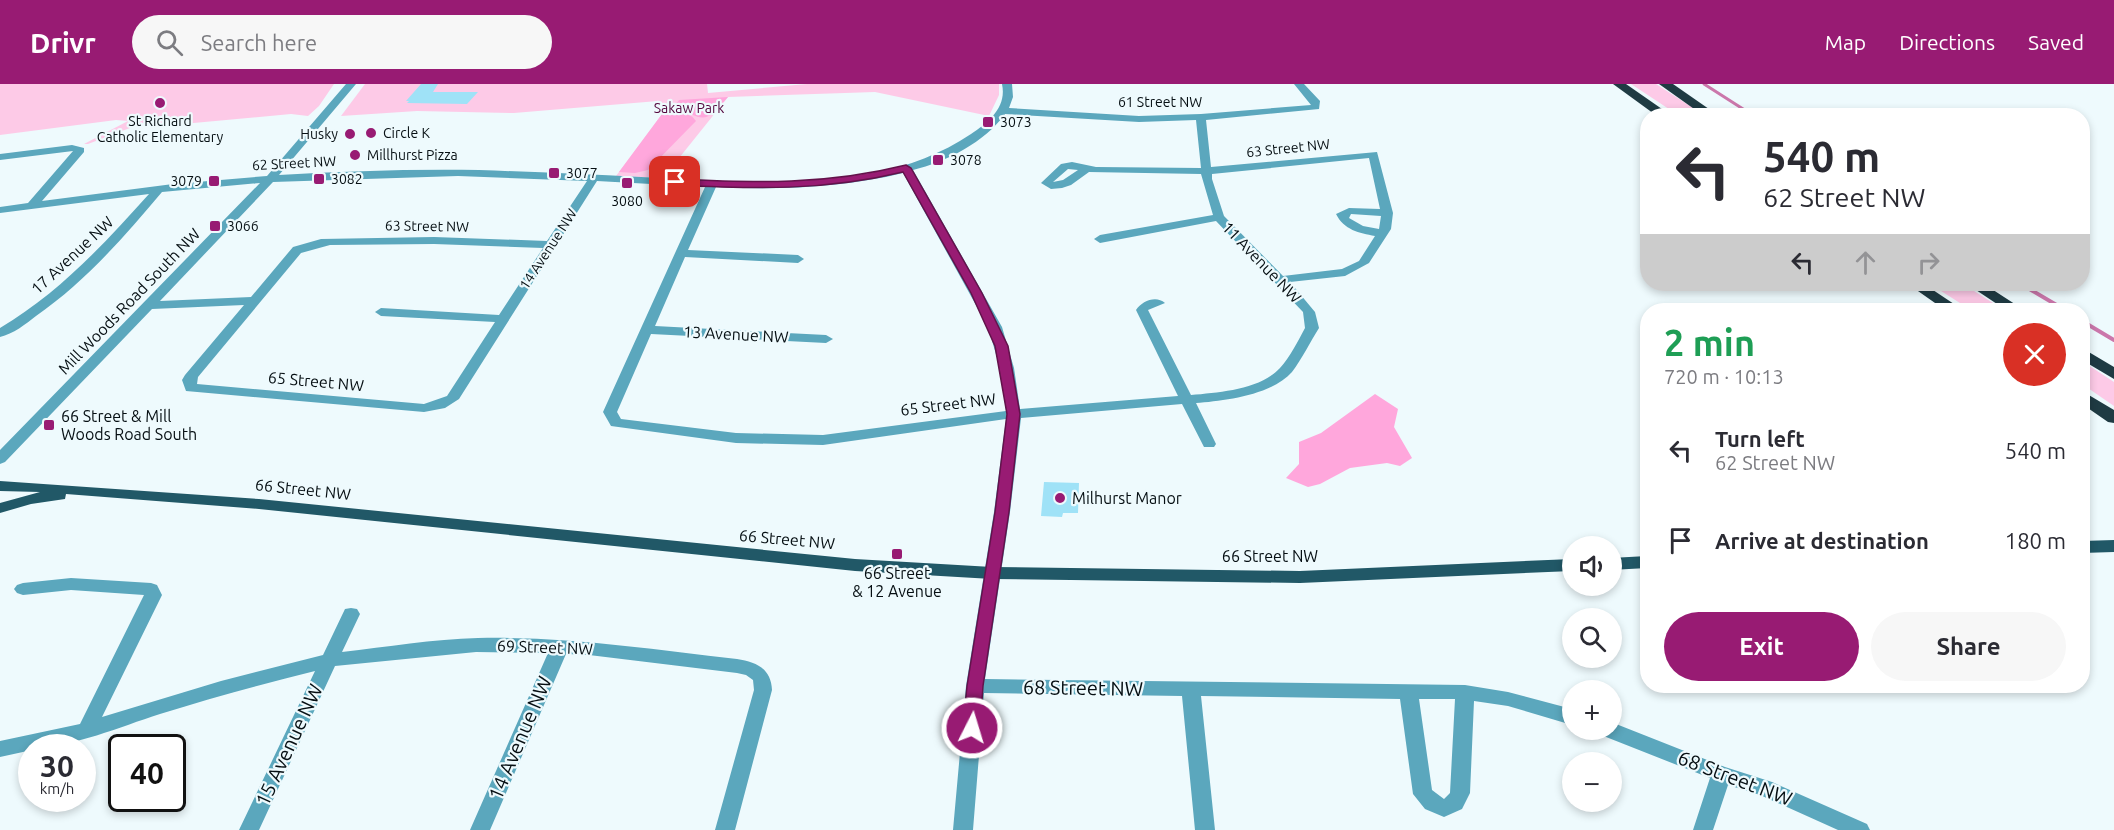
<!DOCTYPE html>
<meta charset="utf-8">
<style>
:root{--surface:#fff;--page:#f7f7f7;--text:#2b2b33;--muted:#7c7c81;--accent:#981b73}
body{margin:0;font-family:Ubuntu,sans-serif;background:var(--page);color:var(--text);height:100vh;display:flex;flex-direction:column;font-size:22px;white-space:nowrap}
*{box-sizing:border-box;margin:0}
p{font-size:20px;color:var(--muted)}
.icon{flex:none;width:33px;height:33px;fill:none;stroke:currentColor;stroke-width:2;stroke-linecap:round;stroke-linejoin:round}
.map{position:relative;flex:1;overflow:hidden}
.details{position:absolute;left:1640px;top:219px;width:450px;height:390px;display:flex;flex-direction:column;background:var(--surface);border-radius:24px;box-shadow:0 3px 9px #0003}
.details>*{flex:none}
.hud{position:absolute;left:1640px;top:24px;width:450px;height:183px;border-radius:24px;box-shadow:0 3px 9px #0003;background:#fff;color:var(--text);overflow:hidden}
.controls{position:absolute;left:1562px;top:452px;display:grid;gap:12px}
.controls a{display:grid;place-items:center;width:60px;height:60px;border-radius:50%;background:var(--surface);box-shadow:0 3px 9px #0003;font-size:30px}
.speed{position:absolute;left:18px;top:650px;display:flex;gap:12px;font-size:30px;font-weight:700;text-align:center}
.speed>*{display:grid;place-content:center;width:78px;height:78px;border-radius:50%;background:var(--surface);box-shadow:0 3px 9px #0003;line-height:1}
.speed small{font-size:15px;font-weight:400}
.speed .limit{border:3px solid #111;border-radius:9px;background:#fff;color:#111}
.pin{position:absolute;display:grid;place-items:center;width:51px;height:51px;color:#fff;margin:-26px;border-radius:12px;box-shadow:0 3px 9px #0006}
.me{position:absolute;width:66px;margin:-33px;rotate:5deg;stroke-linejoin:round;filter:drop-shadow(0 0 4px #0008)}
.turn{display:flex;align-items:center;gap:21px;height:126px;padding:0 24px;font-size:27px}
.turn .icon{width:78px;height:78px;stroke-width:2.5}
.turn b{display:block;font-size:42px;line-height:51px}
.lanes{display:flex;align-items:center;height:57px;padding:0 24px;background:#0003;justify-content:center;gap:30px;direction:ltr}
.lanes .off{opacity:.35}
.round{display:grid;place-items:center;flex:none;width:63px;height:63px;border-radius:32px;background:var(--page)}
.headline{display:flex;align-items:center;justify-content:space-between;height:102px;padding:0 24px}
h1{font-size:36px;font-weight:600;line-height:45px;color:#1e9e55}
.cta{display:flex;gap:12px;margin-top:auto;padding:12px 24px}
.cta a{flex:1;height:69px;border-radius:36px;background:var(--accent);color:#fff;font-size:24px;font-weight:600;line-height:69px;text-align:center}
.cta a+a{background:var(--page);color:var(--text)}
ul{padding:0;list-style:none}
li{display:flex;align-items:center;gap:18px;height:90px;padding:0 24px}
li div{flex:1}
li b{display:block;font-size:22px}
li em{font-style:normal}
header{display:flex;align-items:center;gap:36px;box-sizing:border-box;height:84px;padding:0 30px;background:var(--accent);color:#fff}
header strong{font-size:28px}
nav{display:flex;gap:33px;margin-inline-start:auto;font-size:21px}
.search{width:420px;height:54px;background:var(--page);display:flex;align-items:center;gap:15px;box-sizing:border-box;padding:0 21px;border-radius:33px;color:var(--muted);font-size:22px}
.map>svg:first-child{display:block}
.green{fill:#fdcae7}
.forest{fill:#ffa7dc}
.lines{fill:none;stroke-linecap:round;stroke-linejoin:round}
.stream-far1{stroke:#cb77ab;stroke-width:3}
.stream{stroke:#cb77ab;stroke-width:4}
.building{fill:#9fe2f7}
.minor{fill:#5ba7bd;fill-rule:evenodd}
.major{fill:#215867;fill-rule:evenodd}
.highway{fill:#1f3b43;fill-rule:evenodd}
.route{fill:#981b73;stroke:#63124b;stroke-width:1.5}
.poi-dot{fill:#981b73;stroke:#eefafd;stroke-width:2}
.labels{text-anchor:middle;stroke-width:4.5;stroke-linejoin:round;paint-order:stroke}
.far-street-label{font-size:14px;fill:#060f13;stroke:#eefafd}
.far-park-label{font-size:14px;fill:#53063d;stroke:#eefafd}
.far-poi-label{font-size:14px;fill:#060f13;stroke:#eefafd;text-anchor:start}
.street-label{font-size:16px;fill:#060f13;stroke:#eefafd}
.poi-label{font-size:16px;fill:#060f13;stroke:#eefafd;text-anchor:start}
.near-street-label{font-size:20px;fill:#060f13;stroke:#eefafd}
</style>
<header>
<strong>Drivr</strong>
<div class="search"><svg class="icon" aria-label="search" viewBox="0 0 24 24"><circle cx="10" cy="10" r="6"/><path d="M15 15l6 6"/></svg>Search here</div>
<nav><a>Map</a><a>Directions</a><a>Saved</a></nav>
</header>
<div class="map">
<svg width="2114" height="746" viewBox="0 0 2114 746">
<rect width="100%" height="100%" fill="#eefafd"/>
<path class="green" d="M 0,0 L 334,0 L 319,22 L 308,32 L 291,30 L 161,42 L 143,39 L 88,60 L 84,60 L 128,37 L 116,36 L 0,51 Z
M 365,0 L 707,0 L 708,9 L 807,0 L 999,0 L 999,11 L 989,32 L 875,8 L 728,13 L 663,94 L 616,92 L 665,26 L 658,17 L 514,29 L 417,27 L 341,32 Z
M 1631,0 L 1656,0 L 1704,31 L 1678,31 Z
M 1930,200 L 1963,200 L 2004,226 L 1971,226 Z
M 2082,277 L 2114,298 L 2114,322 L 2082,300 Z"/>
<path class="forest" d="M 728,13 C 707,38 704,40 676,20 L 679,16 Z
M 663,24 C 675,24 689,27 696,37 L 648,86 L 635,89 L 619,88 L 665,26 Z
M 1375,310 L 1398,325 L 1394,343 L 1412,374 L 1400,382 L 1387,379 L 1350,384 L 1320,400 L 1308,403 L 1286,394 L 1299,380 L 1299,358 L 1321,349 Z"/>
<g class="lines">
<path class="stream-far1" d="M 1704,0 L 1754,32"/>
<path class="stream" d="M 2021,200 L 2065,226
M 2082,237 L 2114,256"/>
</g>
<path class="building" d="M 421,0 L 438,0 L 433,8 L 478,8 L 467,20 L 407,19 L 409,17 L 406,17 Z
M 1044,398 L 1079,399 L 1078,429 L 1063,429 L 1062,433 L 1041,432 Z"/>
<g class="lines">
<path class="minor" d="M 346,0 L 356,0 L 279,91 C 346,87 412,85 479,86 C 533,88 587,90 641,93 C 750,99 877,113 971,50 C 989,38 1007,23 1002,0 L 1012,0 L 1013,13 L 1009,24 L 1139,32 L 1201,30 L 1311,21 L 1294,0 L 1304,0 L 1320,17 L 1319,25 L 1206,36 L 1211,83 L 1377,68 L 1393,129 L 1391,145 L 1369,179 L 1345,192 L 1290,198 L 1315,228 L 1319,244 C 1310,258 1302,275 1292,288 C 1272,311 1224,317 1196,319 L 1216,360 L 1214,363 L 1204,363 L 1182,320 L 1021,334 L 1010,428 L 985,595 L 1465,601 L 1508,608 L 1572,625 L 1572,641 L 1508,622 L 1474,617 L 1470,709 L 1462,725 L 1444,733 L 1425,725 L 1413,710 L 1400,615 L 1201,612 L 1215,746 L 1195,746 L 1182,612 L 984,609 L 973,746 L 953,746 L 966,602 L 994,428 L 1006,335 L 823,361 L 736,359 L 611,342 L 603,328 L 705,103 L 597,97 L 459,315 L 445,324 L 424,328 L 186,307 L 182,296 L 185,291 L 244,221 L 152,225 L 5,378 L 0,380 L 0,366 L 260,99 L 162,108 C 124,153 85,198 36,232 C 26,240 13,250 0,253 L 0,244 C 59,209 104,160 149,110 L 0,129 L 0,123 L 28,119 L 73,67 L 0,76 L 0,70 L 72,61 L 84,64 L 84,68 L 42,117 L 173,100 L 267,92 ZM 1005,30 L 1139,38 L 1196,36 L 1201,84 L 1096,83 L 1072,78 L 1061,80 L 1041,99 L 1051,105 L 1062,104 L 1071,101 L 1089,88 L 1201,90 L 1213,131 L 1100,151 L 1094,155 L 1100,159 L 1216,137 L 1303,228 L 1305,244 C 1298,257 1290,273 1280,284 C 1259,306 1220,308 1191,311 L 1148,226 L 1165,219 C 1156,211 1142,217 1136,226 L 1178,312 L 1020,325 L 1014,284 L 1002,243 L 913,86 C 946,78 985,58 1005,30 ZM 1369,74 L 1380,125 L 1349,124 L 1336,130 C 1344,146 1359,149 1375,152 L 1359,177 L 1342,185 L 1283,192 L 1224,132 L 1212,95 L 1212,90 ZM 1068,85 L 1078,86 L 1063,96 L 1053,98 ZM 903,89 L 988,243 L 1000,284 L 1006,327 L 823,351 L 736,349 L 621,335 L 617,328 L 651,250 L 826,259 L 833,255 L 826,251 L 655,242 L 685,173 L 798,179 L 804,175 L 798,171 L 688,166 L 716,103 C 779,106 842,104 903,89 ZM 458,92 L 587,97 L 547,157 L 434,153 L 321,155 L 293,163 L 251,213 L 160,217 L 273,98 ZM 1351,130 L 1381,132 L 1379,145 L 1363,142 L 1349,134 ZM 434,160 L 543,164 L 499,231 L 381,224 L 375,228 L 381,232 L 495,238 L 447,312 L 424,320 L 197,300 L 198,293 L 301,169 L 330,161 ZM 1419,615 L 1455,615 L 1450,709 L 1444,715 L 1432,706 Z
M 71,494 L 151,499 L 157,501 L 162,511 L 102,633 L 221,597 L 323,571 L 345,525 L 351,524 L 357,525 L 360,530 L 342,568 C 387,563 433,555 478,554 C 565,552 651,565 737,575 C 756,578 771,584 772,606 L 735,746 L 715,746 L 754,606 L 753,596 L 746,591 L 737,589 L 589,571 L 566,570 L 490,746 L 470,746 L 548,569 L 476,568 L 335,582 L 259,746 L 239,746 L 315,587 C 263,600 212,614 160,630 C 119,643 75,663 32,663 L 32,666 L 0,673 L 0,657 L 80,640 L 144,511 L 71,506 L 23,511 L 17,509 L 14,505 L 17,501 L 23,499 Z
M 1611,638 L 1725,683 L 1772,698 L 1867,740 L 1870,746 L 1838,746 L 1760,711 L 1728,701 L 1713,746 L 1693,746 L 1710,694 L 1601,651 L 1598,645 L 1611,645 Z"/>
<path class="major" d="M 0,397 L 259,415 L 855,475 L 992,483 L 1300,487 L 1572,475 L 1572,487 L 1300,499 L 992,495 L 855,487 L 259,425 L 66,410 L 65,415 L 31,420 L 0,429 L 0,419 L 40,408 L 0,407 Z
M 2114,456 L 2114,468 L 2082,469 L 2082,457 Z
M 1647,472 L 1647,484 L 1611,486 L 1611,474 Z"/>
<path class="highway" d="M 1613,0 L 1626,0 L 1672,32 L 1657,32 Z
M 1659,0 L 1673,0 L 1719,32 L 1704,32 Z
M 1908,200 L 1924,200 L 1963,226 L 1945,226 Z
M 1967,200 L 1984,200 L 2024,226 L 2006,226 Z
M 2082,264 L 2114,283 L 2114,295 L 2082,276 Z
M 2082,307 L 2114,326 L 2114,339 L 2108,338 L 2082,320 Z"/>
</g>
<path class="route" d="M 906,81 L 911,84 L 982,209 L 1008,262 L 1020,330 L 1009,428 L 983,602 L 980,644 L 978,649 L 972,651 L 965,649 L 963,644 L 967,602 L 995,428 L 1007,330 L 995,262 L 971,209 L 903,88 C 825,107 754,105 675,101 L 670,98 L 675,95 C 757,99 826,101 906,81 Z"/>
<g class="poi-dot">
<circle cx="160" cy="19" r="6"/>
<rect x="982" y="32" width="12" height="12" rx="3"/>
<circle cx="371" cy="49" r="6"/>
<circle cx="350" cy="50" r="6"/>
<circle cx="355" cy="71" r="6"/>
<rect x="932" y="70" width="12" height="12" rx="3"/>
<rect x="548" y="83" width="12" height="12" rx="3"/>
<rect x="313" y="89" width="12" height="12" rx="3"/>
<rect x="208" y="91" width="12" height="12" rx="3"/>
<rect x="621" y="93" width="12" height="12" rx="3"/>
<rect x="209" y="136" width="12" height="12" rx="3"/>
<rect x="43" y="335" width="12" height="12" rx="3"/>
<circle cx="1060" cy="414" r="6"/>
<rect x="891" y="464" width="12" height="12" rx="3"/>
</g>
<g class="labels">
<g class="far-street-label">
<text x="1160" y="23">61 Street NW</text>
<text transform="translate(1288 64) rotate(-6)" y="5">63 Street NW</text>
<text transform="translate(294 79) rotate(-3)" y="5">62 Street NW</text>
<text transform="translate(427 142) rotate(1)" y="5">63 Street NW</text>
<text transform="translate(548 165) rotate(-57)" y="5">14 Avenue NW</text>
</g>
<g class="far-park-label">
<text x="689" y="29">Sakaw Park</text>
</g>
<g class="far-poi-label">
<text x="160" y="42" text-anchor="middle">St Richard<tspan x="160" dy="16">Catholic Elementary</tspan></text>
<text x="1000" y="43">3073</text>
<text x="383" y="54">Circle K</text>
<text x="338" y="55" text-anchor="end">Husky</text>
<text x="367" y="76">Millhurst Pizza</text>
<text x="950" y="81">3078</text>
<text x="566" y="94">3077</text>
<text x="331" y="100">3082</text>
<text x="202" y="102" text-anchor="end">3079</text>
<text x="627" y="122" text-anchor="middle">3080</text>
<text x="227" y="147">3066</text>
</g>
<g class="street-label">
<text transform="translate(72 171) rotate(-43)" y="6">17 Avenue NW</text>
<text transform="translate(1262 178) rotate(46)" y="6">11 Avenue NW</text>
<text transform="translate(129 217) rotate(-46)" y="6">Mill Woods Road South NW</text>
<text transform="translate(736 250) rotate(3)" y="6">13 Avenue NW</text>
<text transform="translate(316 297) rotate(5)" y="6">65 Street NW</text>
<text transform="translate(948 320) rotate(-7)" y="6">65 Street NW</text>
<text transform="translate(303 405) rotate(6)" y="6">66 Street NW</text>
<text transform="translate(787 455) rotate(5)" y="6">66 Street NW</text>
<text x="1270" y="478">66 Street NW</text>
<text transform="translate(545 563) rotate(2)" y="6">69 Street NW</text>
</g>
<g class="poi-label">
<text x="61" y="338">66 Street &amp; Mill<tspan x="61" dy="18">Woods Road South</tspan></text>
<text x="1072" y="420">Milhurst Manor</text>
<text x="897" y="495" text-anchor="middle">66 Street<tspan x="897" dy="18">&amp; 12 Avenue</tspan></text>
</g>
<g class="near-street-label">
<text transform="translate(1083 604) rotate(1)" y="7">68 Street NW</text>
<text transform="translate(520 654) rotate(-67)" y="7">14 Avenue NW</text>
<text transform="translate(289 661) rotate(-65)" y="7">15 Avenue NW</text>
<text transform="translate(1735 694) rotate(21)" y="7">68 Street NW</text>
</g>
</g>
</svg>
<div class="controls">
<a><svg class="icon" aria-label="sound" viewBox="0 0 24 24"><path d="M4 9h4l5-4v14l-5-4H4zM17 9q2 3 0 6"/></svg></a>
<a><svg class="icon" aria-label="search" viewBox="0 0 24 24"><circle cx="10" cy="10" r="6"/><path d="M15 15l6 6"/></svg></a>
<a>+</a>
<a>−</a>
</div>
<div class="speed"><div>30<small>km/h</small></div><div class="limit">40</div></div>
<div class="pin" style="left:675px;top:98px;background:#d93025"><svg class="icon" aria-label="arrive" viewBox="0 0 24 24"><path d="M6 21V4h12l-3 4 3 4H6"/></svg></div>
<svg class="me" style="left:972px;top:644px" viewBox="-20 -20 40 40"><circle r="17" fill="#981b73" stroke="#fff" stroke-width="3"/><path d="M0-11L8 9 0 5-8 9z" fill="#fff"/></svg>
<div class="hud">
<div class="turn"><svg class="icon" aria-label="left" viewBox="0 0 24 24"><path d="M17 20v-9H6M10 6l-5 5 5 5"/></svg><div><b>540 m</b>62 Street NW</div></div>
<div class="lanes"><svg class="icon" aria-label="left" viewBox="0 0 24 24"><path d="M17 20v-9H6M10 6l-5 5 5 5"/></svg><svg class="icon off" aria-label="ahead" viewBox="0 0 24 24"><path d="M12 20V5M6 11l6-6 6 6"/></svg><svg class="icon off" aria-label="right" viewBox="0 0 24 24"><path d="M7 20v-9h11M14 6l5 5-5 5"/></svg></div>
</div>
<section class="details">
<div class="headline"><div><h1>2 min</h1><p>720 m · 10:13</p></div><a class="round" style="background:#d93025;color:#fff"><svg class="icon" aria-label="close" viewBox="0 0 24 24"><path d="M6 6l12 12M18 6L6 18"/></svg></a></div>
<ul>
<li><svg class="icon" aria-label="left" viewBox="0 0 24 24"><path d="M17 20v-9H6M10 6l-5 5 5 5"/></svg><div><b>Turn left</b><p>62 Street NW</p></div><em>540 m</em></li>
<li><svg class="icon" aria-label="arrive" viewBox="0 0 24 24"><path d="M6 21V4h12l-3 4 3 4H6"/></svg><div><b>Arrive at destination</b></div><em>180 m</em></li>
</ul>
<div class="cta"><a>Exit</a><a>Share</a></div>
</section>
</div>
